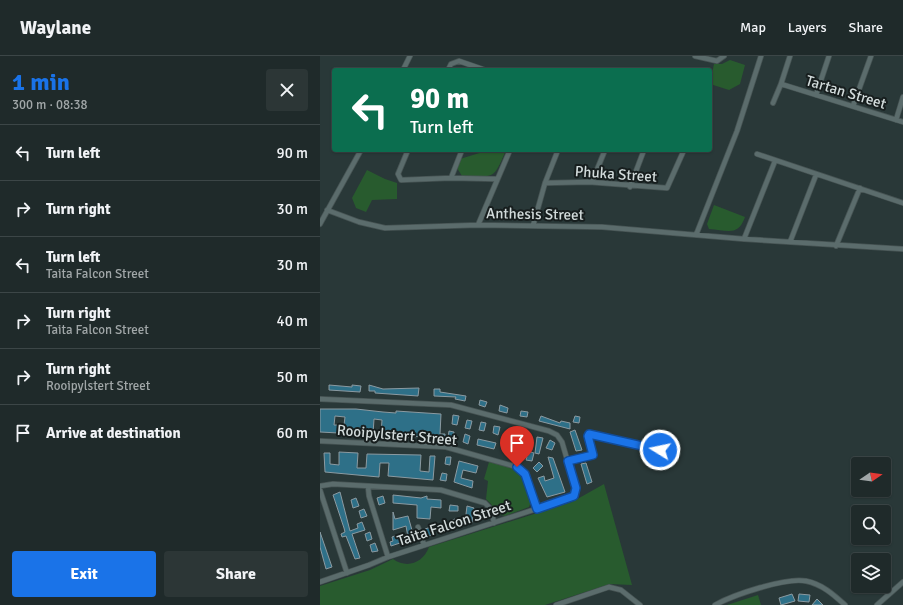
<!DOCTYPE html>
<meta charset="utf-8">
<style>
:root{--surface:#1f2a2a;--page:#2c3636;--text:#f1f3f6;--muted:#a1a7a8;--line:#3c4647;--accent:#1a73e8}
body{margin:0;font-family:Signika,sans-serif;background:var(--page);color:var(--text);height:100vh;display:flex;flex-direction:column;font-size:15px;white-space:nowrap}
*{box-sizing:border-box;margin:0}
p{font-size:13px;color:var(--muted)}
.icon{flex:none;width:22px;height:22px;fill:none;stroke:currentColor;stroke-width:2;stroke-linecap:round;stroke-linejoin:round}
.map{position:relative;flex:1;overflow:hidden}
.panel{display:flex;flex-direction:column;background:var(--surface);width:320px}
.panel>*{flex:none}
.hud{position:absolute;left:12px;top:12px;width:380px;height:84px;border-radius:4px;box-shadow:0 1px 3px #0004,0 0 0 1px var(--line);background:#0b6e4f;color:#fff;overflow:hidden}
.needle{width:26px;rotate:77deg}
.controls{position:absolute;left:531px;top:401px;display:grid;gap:8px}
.controls a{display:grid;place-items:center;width:40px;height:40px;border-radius:4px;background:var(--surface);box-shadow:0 1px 3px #0004,0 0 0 1px var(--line);font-size:20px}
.pin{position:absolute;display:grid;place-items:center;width:34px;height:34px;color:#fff;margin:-41px -17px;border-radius:50% 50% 50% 0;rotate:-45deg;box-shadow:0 0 4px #0007}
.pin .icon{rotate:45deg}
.me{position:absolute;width:44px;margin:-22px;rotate:280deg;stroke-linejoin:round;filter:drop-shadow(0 0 3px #0008)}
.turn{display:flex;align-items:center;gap:14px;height:84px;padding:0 12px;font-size:18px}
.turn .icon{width:52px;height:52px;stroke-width:2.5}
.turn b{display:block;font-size:28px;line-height:34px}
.round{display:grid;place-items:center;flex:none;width:42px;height:42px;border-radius:4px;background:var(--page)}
.headline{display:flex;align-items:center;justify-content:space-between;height:68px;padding:0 12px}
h1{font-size:24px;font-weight:800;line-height:30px;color:var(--accent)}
.button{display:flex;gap:8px;margin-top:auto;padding:8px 12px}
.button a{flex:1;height:46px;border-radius:4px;background:var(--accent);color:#fff;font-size:16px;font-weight:800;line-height:46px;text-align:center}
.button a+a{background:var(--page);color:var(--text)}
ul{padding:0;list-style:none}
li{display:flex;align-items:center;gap:12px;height:56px;padding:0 12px;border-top:1px solid var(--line)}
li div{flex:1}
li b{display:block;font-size:15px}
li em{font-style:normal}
header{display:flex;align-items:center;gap:24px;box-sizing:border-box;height:56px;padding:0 20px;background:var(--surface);border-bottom:1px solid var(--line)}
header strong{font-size:19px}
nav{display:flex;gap:22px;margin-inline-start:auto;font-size:14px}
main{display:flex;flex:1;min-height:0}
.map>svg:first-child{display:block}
.green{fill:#285b2e}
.building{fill:#2e7088;stroke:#8b9aa1;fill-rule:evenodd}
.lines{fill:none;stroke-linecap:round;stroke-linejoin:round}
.lane-casing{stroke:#475454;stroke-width:4}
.street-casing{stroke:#475454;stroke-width:6}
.lane{stroke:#5b6c6c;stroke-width:2}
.street{stroke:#5b6c6c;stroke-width:4.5}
.route-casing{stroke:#114b97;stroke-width:10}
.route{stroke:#1a73e8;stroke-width:7}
.labels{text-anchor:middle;stroke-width:4;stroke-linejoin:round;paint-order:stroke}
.street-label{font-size:15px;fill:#d2dbdb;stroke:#171e1e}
</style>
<header>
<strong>Waylane</strong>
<nav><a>Map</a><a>Layers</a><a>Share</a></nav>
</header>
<main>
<section class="panel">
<div class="headline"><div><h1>1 min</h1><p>300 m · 08:38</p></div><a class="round"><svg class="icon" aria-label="close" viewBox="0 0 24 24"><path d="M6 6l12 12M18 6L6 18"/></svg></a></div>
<ul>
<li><svg class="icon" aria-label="left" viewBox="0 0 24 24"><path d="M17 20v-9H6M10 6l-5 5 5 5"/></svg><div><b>Turn left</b></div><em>90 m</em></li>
<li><svg class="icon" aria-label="right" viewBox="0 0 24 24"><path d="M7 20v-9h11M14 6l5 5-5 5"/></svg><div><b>Turn right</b></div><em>30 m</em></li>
<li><svg class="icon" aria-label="left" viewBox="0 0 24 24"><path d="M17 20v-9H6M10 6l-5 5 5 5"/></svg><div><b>Turn left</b><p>Taita Falcon Street</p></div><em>30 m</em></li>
<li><svg class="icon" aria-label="right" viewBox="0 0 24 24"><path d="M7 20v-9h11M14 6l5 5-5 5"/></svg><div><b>Turn right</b><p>Taita Falcon Street</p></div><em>40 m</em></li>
<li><svg class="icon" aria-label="right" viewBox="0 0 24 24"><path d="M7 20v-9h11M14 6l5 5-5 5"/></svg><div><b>Turn right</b><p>Rooipylstert Street</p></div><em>50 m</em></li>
<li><svg class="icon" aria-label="arrive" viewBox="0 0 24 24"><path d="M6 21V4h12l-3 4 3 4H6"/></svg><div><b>Arrive at destination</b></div><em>60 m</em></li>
</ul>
<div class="button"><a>Exit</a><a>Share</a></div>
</section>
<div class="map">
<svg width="583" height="549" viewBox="0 0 583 549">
<rect width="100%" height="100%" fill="#293838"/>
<path class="green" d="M 410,4 L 425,9 L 420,28 L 409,34 L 390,28 L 394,8 L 402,8 Z
M 169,94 L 186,94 C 173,125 175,120 142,120 L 137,112 L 140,103 Z
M 47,114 L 65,123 L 77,127 L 77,143 L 52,144 L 46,156 L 36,152 L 32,142 Z
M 394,149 L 425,161 C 418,181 407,174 389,173 L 387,168 Z
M 169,406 C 195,413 199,408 208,436 C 210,441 212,445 209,451 L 185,460 L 177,458 L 171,448 L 166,443 L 168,425 L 164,423 Z
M 284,428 L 312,529 L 290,528 L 225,549 L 0,549 L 0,530 L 50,514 L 73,503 C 87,513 103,507 109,491 L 252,446 Z
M 438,539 L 441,549 L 407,549 Z"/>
<path class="building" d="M 9,329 L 32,331 L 32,329 L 41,330 L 40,336 L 9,334 Z
M 49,329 L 63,333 L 99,332 L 98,340 L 55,337 L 55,335 L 49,335 Z
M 114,333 L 120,333 L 120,336 L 146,340 L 145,345 L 135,343 L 136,341 L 114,340 Z
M 160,344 L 167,346 L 165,351 L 159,349 Z
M 180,349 L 188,352 L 187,357 L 179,355 Z
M 0,353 L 36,353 L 63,356 L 76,357 L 76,355 L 121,358 L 120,378 L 125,378 L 125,384 L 114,383 L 114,381 L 107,380 L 88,381 L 68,378 L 68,380 L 61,379 L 62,364 L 54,363 L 53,378 L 46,378 L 46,381 L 37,380 L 37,378 L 0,376 ZM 15,360 L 25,361 L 24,369 L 14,369 Z
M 201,355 L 208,356 L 207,361 L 200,360 Z
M 133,359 L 139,360 L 137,369 L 132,368 Z
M 221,360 L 240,367 L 241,365 L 250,367 L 250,373 L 219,365 Z
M 255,360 L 260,361 L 259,367 L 253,366 Z
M 147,364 L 152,365 L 150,373 L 145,372 Z
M 161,366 L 166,367 L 164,375 L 159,374 Z
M 174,370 L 180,371 L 178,379 L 173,377 Z
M 188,373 L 193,374 L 191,382 L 186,381 Z
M 255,374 L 262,394 L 256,395 L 250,376 Z
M 129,375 L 134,376 L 133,383 L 128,382 Z
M 201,376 L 206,378 L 205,385 L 199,384 Z
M 145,378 L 150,380 L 148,388 L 143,386 Z
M 217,381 L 223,382 L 219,398 L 215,397 Z
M 158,383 L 176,387 L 174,393 L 157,389 Z
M 230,384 L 235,387 L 232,394 L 226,392 Z
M 185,389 L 214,397 L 212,405 L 206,404 L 207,401 L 184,395 Z
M 19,396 L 38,397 L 37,412 L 46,412 L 47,398 L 101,399 L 100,415 L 109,416 L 110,400 L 115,400 L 113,424 L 68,420 L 69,407 L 60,407 L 59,421 L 5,416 L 4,397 L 10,397 L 10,408 L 19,409 Z
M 126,401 L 131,401 L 130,409 L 125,408 Z
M 228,401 L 233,402 L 245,436 L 227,441 L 218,422 L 224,420 L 225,425 L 234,422 Z
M 139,405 L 158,410 L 156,417 L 143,414 L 141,422 L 153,425 L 152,432 L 134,426 Z
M 219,406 L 223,410 L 217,416 L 213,412 Z
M 266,407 L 272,426 L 267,428 L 261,408 Z
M 122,417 L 127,418 L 126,425 L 120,424 Z
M 20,436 L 30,475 L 38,472 L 37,468 L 42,466 L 45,474 L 32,478 L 40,502 L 35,503 L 26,480 L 22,481 L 21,478 L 25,476 L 24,472 L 13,439 Z
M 73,439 L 101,442 L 107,440 L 107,443 L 121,444 L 121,452 L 111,451 L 110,463 L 97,462 L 97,449 L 73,447 Z
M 63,440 L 65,447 L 59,449 L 57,442 Z
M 36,442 L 39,450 L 33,452 L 31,444 Z
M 130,449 L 138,450 L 138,455 L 129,455 Z
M 147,450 L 154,452 L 152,460 L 153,466 L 145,466 Z
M 44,453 L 47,460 L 41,462 L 39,455 Z
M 73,456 L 75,463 L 88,460 L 95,485 L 89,487 L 86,470 L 73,474 Z
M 135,463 L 136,470 L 127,472 L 128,466 Z
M 111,471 L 113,479 L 107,480 L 105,473 Z
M 0,476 L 12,511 L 6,513 L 0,491 Z
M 50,476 L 52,483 L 47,485 L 45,478 Z
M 77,479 L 80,487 L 71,490 L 70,486 L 73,485 L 72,481 Z
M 55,487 L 58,495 L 52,496 L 50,489 Z
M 472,538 L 475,545 L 461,549 L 459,542 Z
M 479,538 L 490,539 L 489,546 L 478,545 Z
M 497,543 L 503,549 L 492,549 Z"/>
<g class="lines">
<g class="lane-casing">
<path id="lane" d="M 249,405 L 273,399 L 268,380 L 271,378 L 340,393 L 358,392"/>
</g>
<g class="street-casing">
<path id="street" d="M 375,0 L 397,5 L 404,0
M 83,14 L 90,0
M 128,14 L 131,8 L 139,5 L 165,14
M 461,28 L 583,66
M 496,39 L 509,0
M 453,47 L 461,28 L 470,0
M 533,50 L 551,0
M 576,64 L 583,41
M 88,94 L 78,118 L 81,124 L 131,122 L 176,123
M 437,98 L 583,147
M 131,122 L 142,94
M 272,126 L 285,94
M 225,127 L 269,126 L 347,132 L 364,94
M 310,131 L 324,94
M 7,154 L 39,166 L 65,172 L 158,169 L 282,171 L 424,183 L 583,193
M 0,168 L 41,94
M 158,169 L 190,94
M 213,170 L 225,127 L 238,94
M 376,179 L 417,75 L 441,0
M 424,183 L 455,105
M 470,186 L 496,119
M 516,190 L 540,132
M 0,343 L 131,349 L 229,375 L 237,379 L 242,386 L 256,434 L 255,439 L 250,442 L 68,501 L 49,509 L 0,526
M 0,385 L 126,391 L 197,411 L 205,418 L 217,453
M 0,430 L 13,428 L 121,434 L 165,447 L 171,453 L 174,467
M 48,430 L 49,440 L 68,501
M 0,434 L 27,517
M 98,471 L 104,489
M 236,549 L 289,531 L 301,534 L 320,549
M 395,549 C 413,539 466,521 486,525 C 502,528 514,539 525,549
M 557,549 L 583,526"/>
</g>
<use href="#lane" class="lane"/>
<use href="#street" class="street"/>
</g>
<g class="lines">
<g class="route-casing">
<path id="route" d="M 197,411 L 205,418 L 217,453 L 254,440 L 256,432 L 248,405 L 273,399 L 268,380 L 269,378 L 340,394"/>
</g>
<use href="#route" class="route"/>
</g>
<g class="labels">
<g class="street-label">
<text transform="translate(526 36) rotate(17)" y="5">Tartan Street</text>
<text transform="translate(296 118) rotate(4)" y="5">Phuka Street</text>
<text transform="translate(215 158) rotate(1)" y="5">Anthesis Street</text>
<text transform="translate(77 379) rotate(5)" y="5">Rooipylstert Street</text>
<text transform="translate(134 467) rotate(-18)" y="5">Taita Falcon Street</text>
</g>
</g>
</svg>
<div class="controls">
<a><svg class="needle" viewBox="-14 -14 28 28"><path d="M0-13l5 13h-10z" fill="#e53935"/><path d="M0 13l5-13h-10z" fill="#a1a7a8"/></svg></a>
<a><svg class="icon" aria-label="search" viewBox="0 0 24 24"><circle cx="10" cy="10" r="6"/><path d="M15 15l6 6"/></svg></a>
<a><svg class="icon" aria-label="layers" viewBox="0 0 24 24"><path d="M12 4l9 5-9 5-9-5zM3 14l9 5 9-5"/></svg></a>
</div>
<div class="pin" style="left:197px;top:411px;background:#d93025"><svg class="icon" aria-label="arrive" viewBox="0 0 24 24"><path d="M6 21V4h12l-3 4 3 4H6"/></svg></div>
<svg class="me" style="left:340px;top:394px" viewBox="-20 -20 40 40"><circle r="17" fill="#1a73e8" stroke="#fff" stroke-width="3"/><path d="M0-11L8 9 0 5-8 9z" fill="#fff"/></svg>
<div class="hud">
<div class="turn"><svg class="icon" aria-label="left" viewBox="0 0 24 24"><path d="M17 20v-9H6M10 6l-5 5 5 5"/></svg><div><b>90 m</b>Turn left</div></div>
</div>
</div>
</main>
